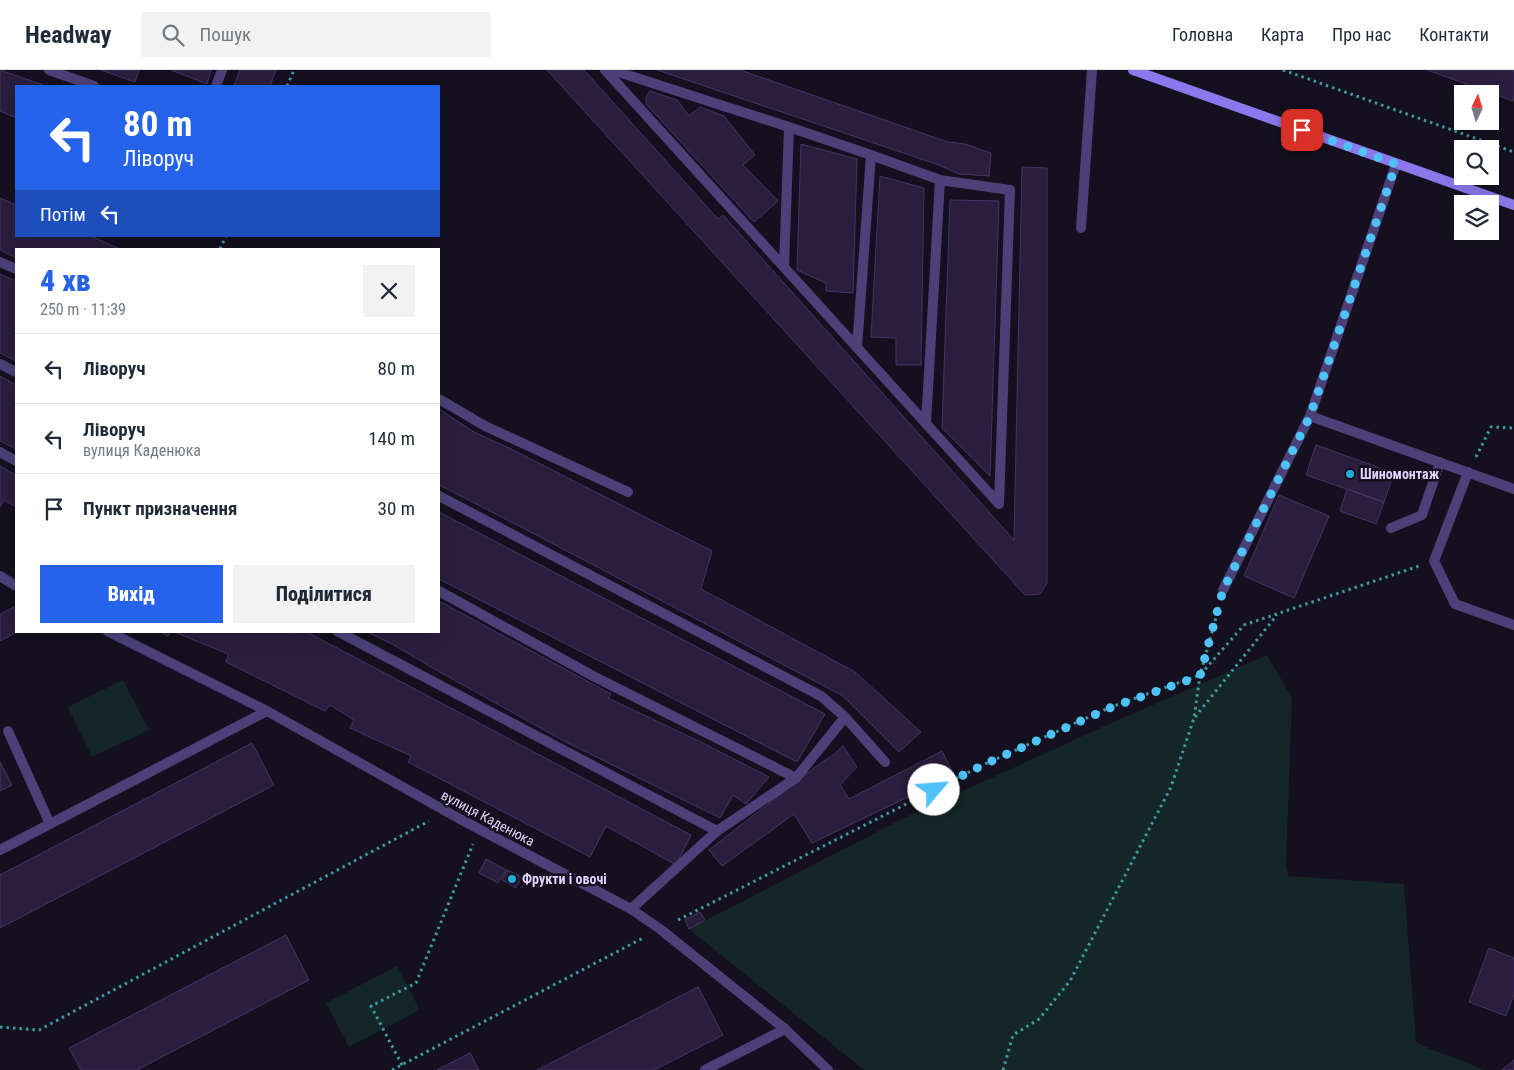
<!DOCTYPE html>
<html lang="uk">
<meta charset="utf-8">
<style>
:root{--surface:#fff;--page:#f2f2f3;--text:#1f2937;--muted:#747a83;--line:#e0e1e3;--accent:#2563eb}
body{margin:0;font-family:"Roboto Condensed",sans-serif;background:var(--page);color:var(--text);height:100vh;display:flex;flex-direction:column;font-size:19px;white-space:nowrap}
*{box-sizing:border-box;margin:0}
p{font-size:16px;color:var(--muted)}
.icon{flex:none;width:28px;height:28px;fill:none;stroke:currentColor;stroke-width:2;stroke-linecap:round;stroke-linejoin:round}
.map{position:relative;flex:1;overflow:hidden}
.drawer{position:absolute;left:15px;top:178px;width:425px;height:385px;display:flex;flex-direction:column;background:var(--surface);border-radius:0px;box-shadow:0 5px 20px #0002}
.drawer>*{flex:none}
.banner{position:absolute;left:15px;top:15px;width:425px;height:152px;border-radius:0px;box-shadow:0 5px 20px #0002;background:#2563eb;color:#fff;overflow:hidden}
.needle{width:32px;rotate:4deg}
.controls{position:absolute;left:1454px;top:15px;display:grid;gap:10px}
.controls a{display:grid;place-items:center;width:45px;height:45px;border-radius:0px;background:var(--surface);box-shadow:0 5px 20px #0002;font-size:25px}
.pin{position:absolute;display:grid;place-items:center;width:42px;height:42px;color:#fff;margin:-21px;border-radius:10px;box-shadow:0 2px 8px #0006}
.me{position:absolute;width:55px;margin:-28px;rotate:63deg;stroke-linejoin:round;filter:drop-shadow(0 0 4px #0008)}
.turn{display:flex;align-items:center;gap:18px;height:105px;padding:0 25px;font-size:22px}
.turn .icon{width:65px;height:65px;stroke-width:2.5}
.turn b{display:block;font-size:35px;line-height:42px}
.then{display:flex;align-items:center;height:48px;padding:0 25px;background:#0003;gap:10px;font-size:19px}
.round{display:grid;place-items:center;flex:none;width:52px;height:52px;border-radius:0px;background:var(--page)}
.headline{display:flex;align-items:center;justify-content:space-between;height:85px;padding:0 25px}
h1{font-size:30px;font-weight:800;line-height:38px;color:var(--accent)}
.button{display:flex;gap:10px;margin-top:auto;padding:10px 25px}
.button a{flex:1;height:58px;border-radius:0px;background:var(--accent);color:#fff;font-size:20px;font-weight:800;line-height:58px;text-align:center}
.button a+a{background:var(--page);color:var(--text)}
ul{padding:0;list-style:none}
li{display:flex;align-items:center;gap:15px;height:70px;padding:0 25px;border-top:1px solid var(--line)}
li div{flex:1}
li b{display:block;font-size:19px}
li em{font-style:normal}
header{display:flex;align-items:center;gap:30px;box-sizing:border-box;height:70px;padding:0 25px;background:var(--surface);border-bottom:1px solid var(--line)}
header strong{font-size:24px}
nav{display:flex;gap:28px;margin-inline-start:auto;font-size:18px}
.search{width:350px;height:45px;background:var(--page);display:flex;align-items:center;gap:12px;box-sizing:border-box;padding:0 18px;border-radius:0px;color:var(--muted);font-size:19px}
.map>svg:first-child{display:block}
.green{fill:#142628}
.building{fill:#291e3d;stroke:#453466}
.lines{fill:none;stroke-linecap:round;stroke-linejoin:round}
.path{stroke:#3e9aa2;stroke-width:3;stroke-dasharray:2.5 4;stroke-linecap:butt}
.lane{stroke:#4b4178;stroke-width:10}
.street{stroke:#4b4178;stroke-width:10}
.secondary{stroke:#8b78ec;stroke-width:10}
.route{stroke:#4fc3f7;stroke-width:9;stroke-dasharray:0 16.2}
.poi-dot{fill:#1fadda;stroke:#14101f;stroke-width:2}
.labels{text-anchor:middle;stroke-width:5;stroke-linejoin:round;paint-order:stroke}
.poi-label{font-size:14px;font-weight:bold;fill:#ddd4f9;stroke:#14101f;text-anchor:start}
.street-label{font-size:14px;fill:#ddd4f9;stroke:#14101f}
</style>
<header>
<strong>Headway</strong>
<div class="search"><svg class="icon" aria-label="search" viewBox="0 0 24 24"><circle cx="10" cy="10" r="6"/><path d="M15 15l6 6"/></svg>Пошук</div>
<nav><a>Головна</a><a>Карта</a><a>Про нас</a><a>Контакти</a></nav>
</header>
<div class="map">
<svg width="1514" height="1000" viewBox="0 0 1514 1000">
<rect width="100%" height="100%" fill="#14101f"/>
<path class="green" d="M 1267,585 L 1292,628 L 1286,795 L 1288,806 L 1404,814 L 1416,972 C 1438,984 1462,989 1484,1000 L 864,1000 L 689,859 L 906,747 L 1109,654 Z
M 123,610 L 149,660 L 92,687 L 68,637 Z
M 397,896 L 420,940 L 349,977 L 326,933 Z"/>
<path class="building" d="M 0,0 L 46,16 L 16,16 L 16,48 L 0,41 Z
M 101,0 L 139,0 L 135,12 Z
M 171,0 L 211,0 L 207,14 Z
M 240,0 L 276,0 L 270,16 L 234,16 Z
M 547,0 L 584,0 L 718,149 L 723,145 L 1014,470 L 1022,97 L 1047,98 L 1047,513 L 1040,524 L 1025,525 Z
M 657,0 L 740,0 L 948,72 L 965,74 L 991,83 L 989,106 L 959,104 L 939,95 Z
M 1427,0 L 1514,0 L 1514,27 L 1513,31 Z
M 650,21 L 677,30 L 689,46 L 700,37 L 724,46 L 755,85 L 743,95 L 778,131 L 754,152 L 646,34 L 646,26 Z
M 801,74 L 857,89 L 853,223 L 826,221 L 826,213 L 797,200 Z
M 880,106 L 924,118 L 921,295 L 896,295 L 896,268 L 871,267 Z
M 0,128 L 16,135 L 16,166 L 91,166 L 120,179 L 16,179 L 16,188 L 0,180 Z
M 950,130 L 999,131 L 990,406 L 942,358 Z
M 0,204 L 16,211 L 16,291 L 0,283 Z
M 0,306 L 16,315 L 16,379 L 0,371 Z
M 439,339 L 474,362 L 509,378 L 712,481 L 701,519 L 855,602 L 921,662 L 899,682 L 843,626 L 521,457 L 439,415 Z
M 1316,375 L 1394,403 L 1384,432 L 1306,405 Z
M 0,396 L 16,405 L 16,437 L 4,430 L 0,437 Z
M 1347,419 L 1384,432 L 1376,454 L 1340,441 Z
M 1279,425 L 1329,446 L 1294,528 L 1244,506 Z
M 439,442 L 825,644 L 797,692 L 439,509 Z
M 439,531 L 611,624 L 608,628 L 705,674 L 769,707 L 746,734 L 733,725 L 720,748 L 562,670 L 438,601 L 392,574 L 365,561 L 439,561 Z
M 16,536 L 16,561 L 19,561 L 0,571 L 0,544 Z
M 159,561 L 171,561 L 168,566 Z
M 172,561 L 287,561 L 292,564 L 293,561 L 305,561 L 691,765 L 676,795 L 606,756 L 590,787 L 408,692 L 411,686 L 350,658 L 354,650 L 330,635 L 325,641 L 226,592 L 228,584 Z
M 252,673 L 274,715 L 0,858 L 0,805 Z
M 843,676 L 857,697 L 840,715 L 849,729 L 942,681 L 954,705 L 812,773 L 794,744 L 722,796 L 709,780 L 822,692 L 832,686 Z
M 0,692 L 12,715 L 0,721 Z
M 486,789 L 506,800 L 498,813 L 479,803 Z
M 507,800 L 522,807 L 516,818 L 502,810 Z
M 700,842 L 705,850 L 689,859 L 685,850 Z
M 286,865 L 309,910 L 137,1000 L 81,1000 L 69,978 Z
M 1489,878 L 1514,888 L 1514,924 L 1506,946 L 1469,932 Z
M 698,917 L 723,965 L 654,1000 L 537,1000 Z
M 470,983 L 479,1000 L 437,1000 Z
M 1514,990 L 1514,1000 L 1502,1000 Z"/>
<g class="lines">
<path class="path" d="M 1283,0 L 1514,82
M 287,16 L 294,0
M 220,179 L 226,166
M 1476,387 L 1491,357 L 1514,358
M 1195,647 L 1277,545
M 678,850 L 985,694 L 1111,637 L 1200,605 L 1244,555 L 1419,496
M 0,957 L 39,960 L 429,751
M 402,995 L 371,936 L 416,913 L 473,774
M 392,1000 L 643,868
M 1003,1000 L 1013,965 L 1039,949 L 1070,911 L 1171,717 L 1194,648 L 1200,605 L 1219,537"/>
<path class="lane" d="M 49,0 L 94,16
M 605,0 L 999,434 L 1010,120 L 940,110 L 871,85 L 789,57 L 612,0
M 216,16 L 222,0
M 1396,94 L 1310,346 L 1514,419
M 1081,158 L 1092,0
M 0,192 L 16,199
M 784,197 L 789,57
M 857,278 L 871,85
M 0,294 L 16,302
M 439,329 L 485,356 L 628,422
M 926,354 L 940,110
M 0,382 L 16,391
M 1468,402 L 1434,491 L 1455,534 L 1514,555
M 439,426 L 821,626 L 845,647 L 885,692
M 1391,458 L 1422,445 L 1440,392
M 1223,520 L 1310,346
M 439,521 L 593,606 L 796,708
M 337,561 L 717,761
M 8,661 L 50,754
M 0,780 L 267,641
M 631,839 L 717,761 L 796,708 L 845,647
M 705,1000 L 785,959"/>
<path class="street" d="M 0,506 L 16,516
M 107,561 L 267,641 L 460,749 L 631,839 L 660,859 L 785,959 L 828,1000"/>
<path class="secondary" d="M 1133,0 L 1514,135"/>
</g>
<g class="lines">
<path class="route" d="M 934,720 L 985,694 L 1112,637 L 1200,606 L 1223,520 L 1310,346 L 1396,94 L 1302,60"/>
</g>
<g class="poi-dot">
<circle cx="1350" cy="404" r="5"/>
<circle cx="512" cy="809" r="5"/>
</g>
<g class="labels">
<g class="poi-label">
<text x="1360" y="409">Шиномонтаж</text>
<text x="522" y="814">Фрукти і овочі</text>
</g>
<g class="street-label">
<text transform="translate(488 748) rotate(28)" y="5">вулиця Каденюка</text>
</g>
</g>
</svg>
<div class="controls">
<a><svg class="needle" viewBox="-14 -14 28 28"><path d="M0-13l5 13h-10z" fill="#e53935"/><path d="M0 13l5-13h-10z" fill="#747a83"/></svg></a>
<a><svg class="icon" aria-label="search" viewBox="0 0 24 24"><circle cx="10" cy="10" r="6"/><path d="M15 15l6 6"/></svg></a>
<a><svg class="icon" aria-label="layers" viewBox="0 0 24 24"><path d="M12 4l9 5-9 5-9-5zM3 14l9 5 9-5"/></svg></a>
</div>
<div class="pin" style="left:1302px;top:60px;background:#d93025"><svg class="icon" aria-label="arrive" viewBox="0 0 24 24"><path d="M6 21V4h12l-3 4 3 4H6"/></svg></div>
<svg class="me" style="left:934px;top:720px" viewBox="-20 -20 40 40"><circle r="19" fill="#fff"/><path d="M0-13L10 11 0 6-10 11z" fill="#4fc3f7"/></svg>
<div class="banner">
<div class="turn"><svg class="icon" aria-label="left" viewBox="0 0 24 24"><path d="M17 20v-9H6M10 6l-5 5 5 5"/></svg><div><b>80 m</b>Ліворуч</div></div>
<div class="then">Потім<svg class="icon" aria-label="left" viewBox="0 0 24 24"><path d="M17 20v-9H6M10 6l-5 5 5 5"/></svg></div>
</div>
<section class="drawer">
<div class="headline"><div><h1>4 хв</h1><p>250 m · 11:39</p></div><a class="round"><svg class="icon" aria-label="close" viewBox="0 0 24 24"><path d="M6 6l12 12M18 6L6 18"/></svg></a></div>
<ul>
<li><svg class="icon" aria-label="left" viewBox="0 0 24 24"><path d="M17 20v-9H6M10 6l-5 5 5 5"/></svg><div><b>Ліворуч</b></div><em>80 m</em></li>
<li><svg class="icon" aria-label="left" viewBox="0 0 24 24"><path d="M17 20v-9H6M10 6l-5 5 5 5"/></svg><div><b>Ліворуч</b><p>вулиця Каденюка</p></div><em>140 m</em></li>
<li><svg class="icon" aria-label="arrive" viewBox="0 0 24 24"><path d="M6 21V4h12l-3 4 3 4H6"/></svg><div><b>Пункт призначення</b></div><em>30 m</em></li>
</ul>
<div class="button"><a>Вихід</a><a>Поділитися</a></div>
</section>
</div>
